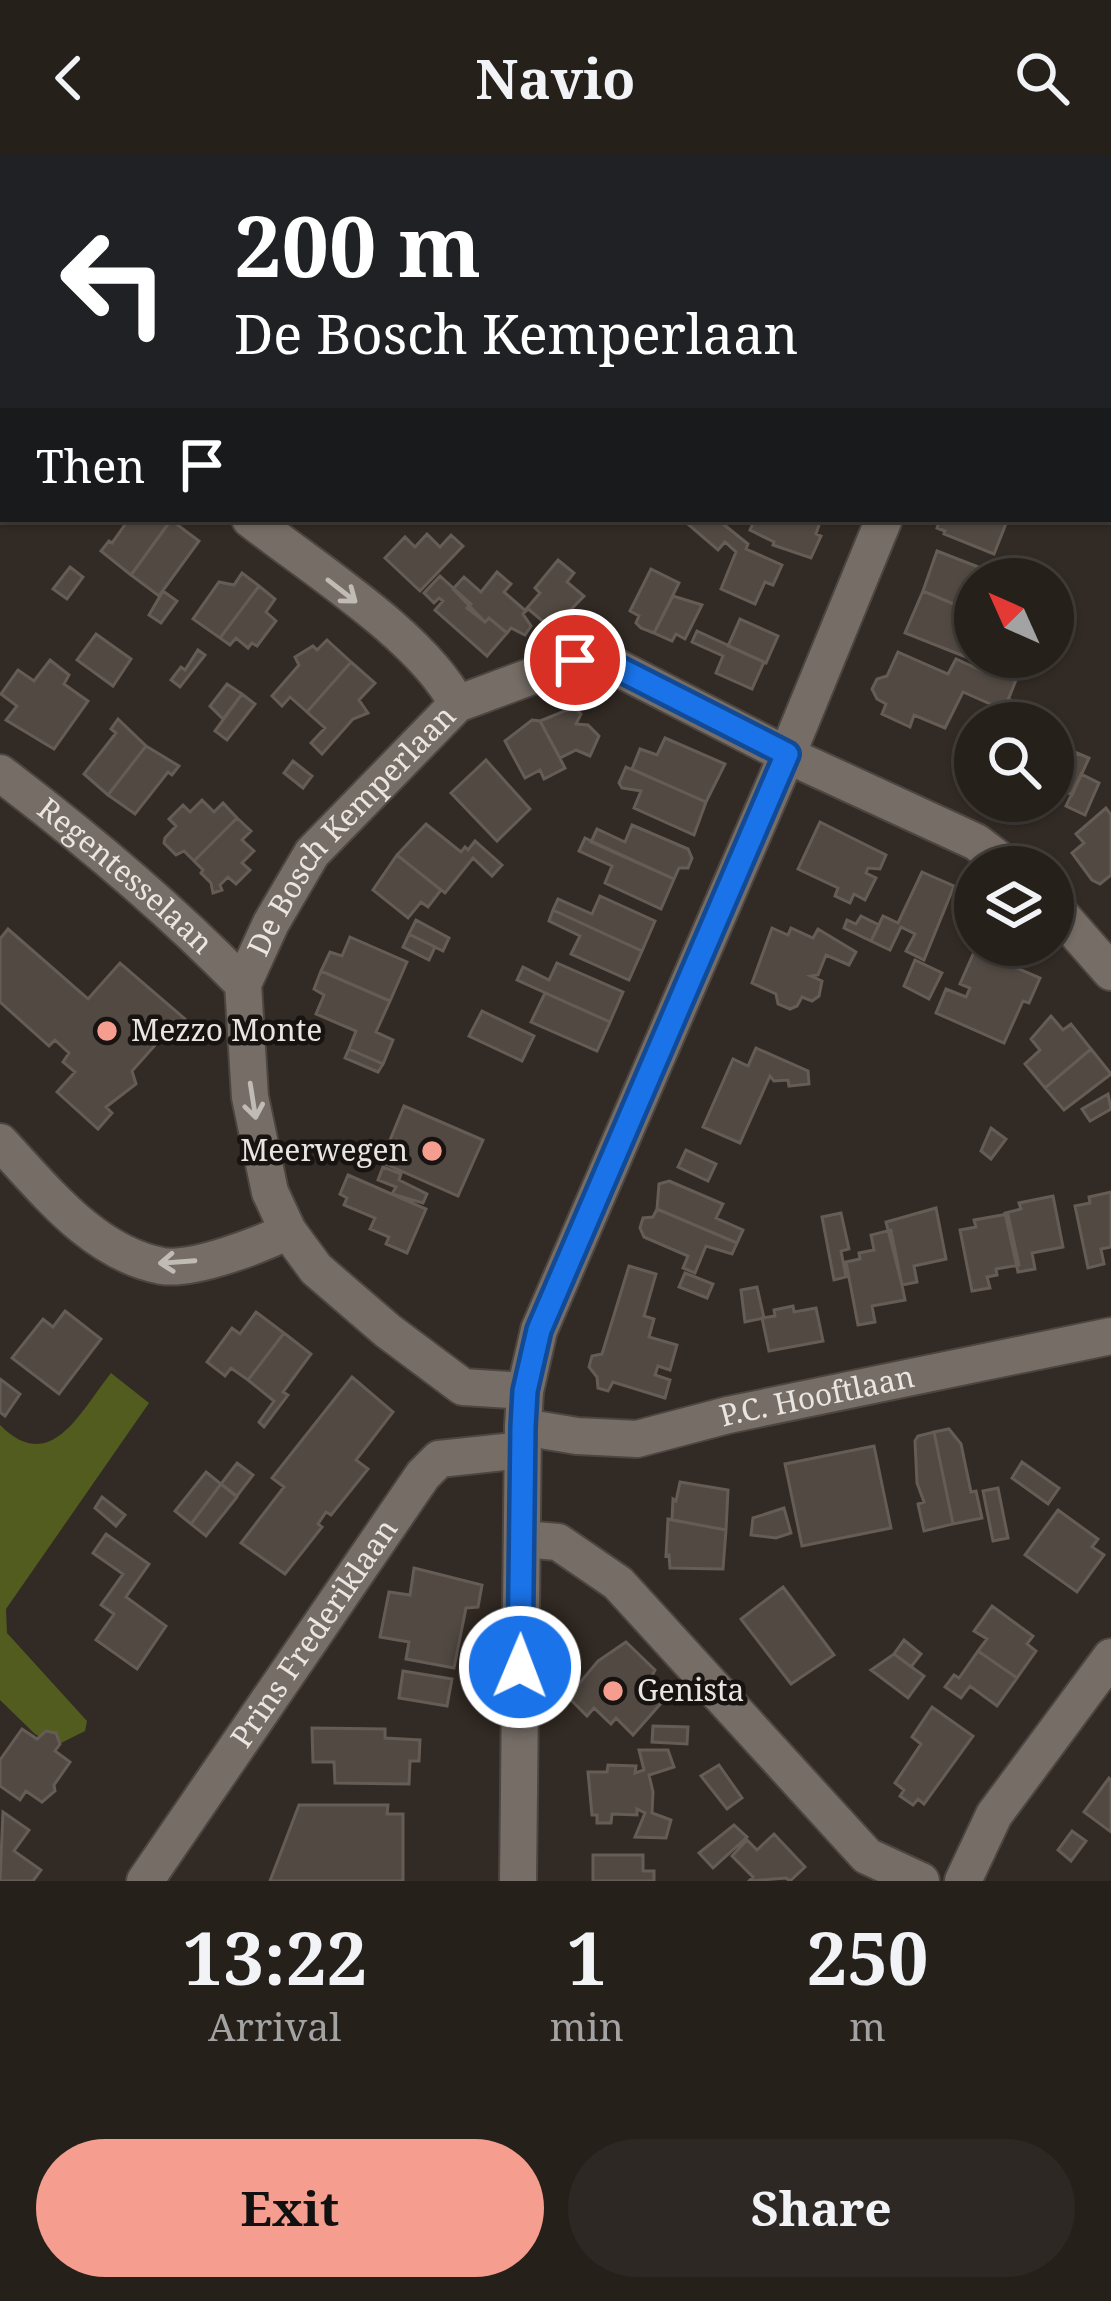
<!DOCTYPE html>
<style>
:root{--surface:#26201b;--page:#2e2824;--text:#f1f3f6;--muted:#a4a3a3;--line:#423e3a;--accent:#f59d8e}
body{margin:0;font-family:"Noto Serif",serif;background:var(--page);color:var(--text);height:100vh;display:flex;flex-direction:column;font-size:45px;white-space:nowrap}
*{box-sizing:border-box;margin:0}
p{font-size:39px;color:var(--muted)}
.icon{flex:none;width:66px;height:66px;fill:none;stroke:currentColor;stroke-width:2;stroke-linecap:round;stroke-linejoin:round}
.map{position:relative;height:1725px;overflow:hidden}
.sheet{display:flex;flex-direction:column;background:var(--surface);flex:1}
.sheet>*{flex:none}
.guide{position:absolute;left:0px;top:0px;width:1113px;height:366px;box-shadow:0 3px 9px #0004,0 0 0 3px var(--line);background:#202124;color:#fff;overflow:hidden}
.needle{width:78px;rotate:315deg}
.buttons{position:absolute;left:954px;top:402px;display:grid;gap:24px}
.buttons a{display:grid;place-items:center;width:120px;height:120px;border-radius:50%;background:var(--surface);box-shadow:0 3px 9px #0004,0 0 0 3px var(--line);font-size:60px}
.pin{position:absolute;display:grid;place-items:center;width:102px;height:102px;color:#fff;margin:-51px;border:6px solid #fff;border-radius:50%;box-shadow:0 3px 12px #0007}
.me{position:absolute;width:132px;margin:-66px;rotate:1deg;stroke-linejoin:round;filter:drop-shadow(0 0 9px #0008)}
.turn{display:flex;align-items:center;gap:42px;height:252px;padding:0 36px;font-size:54px}
.turn .icon{width:156px;height:156px;stroke-width:2.5}
.turn b{display:block;font-size:84px;line-height:102px}
.then{display:flex;align-items:center;height:114px;padding:0 36px;background:#0003;gap:24px;font-size:45px}
.eta{display:flex;justify-content:space-evenly;align-items:center;height:204px;text-align:center}
.eta b{font-size:72px;font-weight:700;line-height:84px}
.action{display:flex;gap:24px;margin-top:auto;padding:24px 36px}
.action a{flex:1;height:138px;border-radius:72px;background:var(--accent);color:#111;font-size:48px;font-weight:700;line-height:138px;text-align:center}
.action a+a{background:var(--page);color:var(--text)}
header{display:flex;justify-content:space-between;align-items:center;height:156px;padding:0 36px;background:var(--surface);font-size:54px;font-weight:700}
.map>svg:first-child{display:block}
.forest{fill:#525c1f}
.building{fill:#514942;stroke:#655c55;stroke-width:3}
.lines{fill:none;stroke-linecap:round;stroke-linejoin:round}
.minor-casing{stroke:#4c4540;stroke-width:40}
.minor{stroke:#766d66;stroke-width:36}
.oneway{stroke:#c1bbb6}
.route-casing{stroke:#114b97;stroke-width:30}
.route{stroke:#1a73e8;stroke-width:21}
.poi-dot{fill:#f59d8e;stroke:#171311;stroke-width:4.5}
.labels{text-anchor:middle;stroke-width:9;stroke-linejoin:round;paint-order:stroke}
.street-label{font-size:30px;fill:#eae5e1;stroke:#171311}
.poi-label{font-size:30px;fill:#eae5e1;stroke:#171311;text-anchor:start}
</style>
<header><svg class="icon" aria-label="back" viewBox="0 0 24 24"><path d="M15 5l-7 7 7 7"/></svg>Navio<svg class="icon" aria-label="search" viewBox="0 0 24 24"><circle cx="10" cy="10" r="6"/><path d="M15 15l6 6"/></svg></header>
<div class="map">
<svg width="1111" height="1725" viewBox="0 0 1111 1725">
<rect width="100%" height="100%" fill="#322a24"/>
<path class="forest" d="M 111,1217 L 149,1247 L 6,1453 L 7,1477 L 87,1565 L 85,1575 L 55,1590 L 35,1578 L 0,1544 L 0,1269 C 51,1320 79,1257 111,1217 Z"/>
<path class="building" d="M 129,363 L 171,364 L 131,419 L 101,395 L 109,385 L 112,387 Z
M 717,363 L 748,388 L 746,393 L 782,409 L 773,429 L 765,426 L 755,448 L 721,433 L 736,396 L 725,386 L 718,394 L 683,364 Z
M 755,363 L 821,363 L 816,378 L 821,380 L 811,402 L 773,389 L 774,386 L 750,374 Z
M 940,363 L 1000,363 L 1007,365 L 994,398 L 944,378 L 945,375 L 937,372 Z
M 171,364 L 199,385 L 159,440 L 131,419 Z
M 427,378 L 440,391 L 451,379 L 463,390 L 420,435 L 385,402 L 405,381 L 415,391 Z
M 937,395 L 999,419 L 998,423 L 975,423 L 975,457 L 923,435 Z
M 558,404 L 574,417 L 567,426 L 584,440 L 552,473 L 527,452 L 540,437 L 535,432 Z
M 70,411 L 83,421 L 67,443 L 53,433 Z
M 651,413 L 679,427 L 654,477 L 641,472 L 636,467 L 639,460 L 630,455 Z
M 497,416 L 511,428 L 504,436 L 526,455 L 523,458 L 531,470 L 525,479 L 511,472 L 507,477 L 489,462 L 485,466 L 453,433 L 464,421 L 481,436 Z
M 242,417 L 259,430 L 220,482 L 193,463 L 219,426 L 234,429 Z
M 440,420 L 471,448 L 467,452 L 485,466 L 489,462 L 507,477 L 487,500 L 435,454 L 443,445 L 439,442 L 434,447 L 424,437 Z
M 259,430 L 275,443 L 266,456 L 276,465 L 257,490 L 252,487 L 248,492 L 236,482 L 230,489 L 220,482 Z
M 163,435 L 177,445 L 161,467 L 149,459 Z
M 923,435 L 975,457 L 975,477 L 966,501 L 905,477 Z
M 673,440 L 702,449 L 685,483 L 676,478 L 672,485 L 654,477 Z
M 740,463 L 778,480 L 766,507 L 728,490 Z
M 697,475 L 764,506 L 752,533 L 716,517 L 723,500 L 692,486 Z
M 96,478 L 131,503 L 113,530 L 77,504 Z
M 327,484 L 351,506 L 307,556 L 290,541 L 282,550 L 272,540 L 299,509 L 295,501 L 313,490 L 317,494 Z
M 198,494 L 205,499 L 180,531 L 171,524 L 181,511 L 185,514 Z
M 898,496 L 948,518 L 956,503 L 989,518 L 993,508 L 1018,519 L 1004,554 L 963,536 L 945,572 L 914,559 L 910,571 L 882,558 L 886,548 L 877,543 L 872,533 L 877,523 L 887,520 Z
M 50,504 L 69,519 L 64,528 L 88,545 L 54,593 L 6,564 L 17,550 L 1,538 L 18,514 L 34,525 Z
M 351,506 L 375,527 L 359,544 L 368,557 L 353,563 L 322,598 L 311,587 L 325,572 L 307,556 Z
M 227,528 L 242,538 L 223,563 L 210,550 Z
M 242,538 L 255,548 L 227,584 L 215,575 Z
M 1008,543 L 1025,550 L 1018,567 L 998,567 Z
M 574,551 L 581,558 L 576,568 L 588,569 L 599,580 L 590,600 L 576,594 L 560,602 L 540,565 Z
M 118,563 L 146,590 L 108,639 L 84,618 L 116,577 L 111,573 Z
M 532,564 L 540,565 L 565,612 L 544,623 L 540,614 L 525,622 L 505,585 Z
M 665,582 L 725,608 L 706,646 L 632,613 L 640,593 L 657,599 Z
M 146,590 L 179,610 L 172,619 L 168,616 L 135,658 L 108,639 Z
M 1077,597 L 1089,602 L 1072,639 L 1060,632 Z
M 486,604 L 530,653 L 497,685 L 451,637 Z
M 293,605 L 312,620 L 303,632 L 284,617 Z
M 626,611 L 706,646 L 694,679 L 634,652 L 641,635 L 622,632 L 619,627 Z
M 1081,618 L 1099,627 L 1085,659 L 1066,650 Z
M 202,644 L 214,656 L 223,647 L 237,662 L 194,705 L 184,695 L 176,699 L 164,687 L 165,682 L 176,670 L 169,663 L 183,649 L 190,656 Z
M 1106,652 L 1111,659 L 1111,719 L 1100,728 L 1092,724 L 1072,697 L 1084,687 L 1076,678 Z
M 237,662 L 251,675 L 242,684 L 254,695 L 242,707 L 250,714 L 236,728 L 228,721 L 220,729 L 222,734 L 213,737 L 211,727 L 201,717 L 203,714 L 194,705 Z
M 820,666 L 886,699 L 880,713 L 868,712 L 866,717 L 876,722 L 865,744 L 854,738 L 850,747 L 835,740 L 838,732 L 798,713 Z
M 426,668 L 461,696 L 465,691 L 468,694 L 475,685 L 502,709 L 492,720 L 473,702 L 445,737 L 397,699 Z
M 632,669 L 688,693 L 692,702 L 688,712 L 679,712 L 674,723 L 591,686 L 597,673 L 625,686 Z
M 585,682 L 674,723 L 661,753 L 605,727 L 612,710 L 579,695 Z
M 397,699 L 441,734 L 428,751 L 421,746 L 408,762 L 373,734 Z
M 922,716 L 954,730 L 924,804 L 906,795 L 915,778 L 901,771 L 890,794 L 871,785 L 883,760 L 898,767 Z
M 600,740 L 655,765 L 642,795 L 553,754 L 558,743 L 592,758 Z
M 553,754 L 642,795 L 629,824 L 571,798 L 580,780 L 549,765 Z
M 861,760 L 879,769 L 871,785 L 844,772 L 847,764 L 856,768 Z
M 416,764 L 449,782 L 443,795 L 409,778 Z
M 772,772 L 788,779 L 791,772 L 813,782 L 818,773 L 856,796 L 849,809 L 826,799 L 818,819 L 811,820 L 822,825 L 819,840 L 812,845 L 802,841 L 797,850 L 790,853 L 778,848 L 776,838 L 752,827 Z
M 8,773 L 88,843 L 120,807 L 185,863 L 185,870 L 176,881 L 164,879 L 132,915 L 136,928 L 106,951 L 112,957 L 98,973 L 57,936 L 75,916 L 63,906 L 69,897 L 55,884 L 49,890 L 0,846 L 0,783 Z
M 409,778 L 435,791 L 429,804 L 403,791 Z
M 350,781 L 407,806 L 390,845 L 321,815 L 330,796 L 342,800 Z
M 975,794 L 1040,822 L 1029,847 L 1023,845 L 1004,887 L 936,857 L 946,833 L 966,841 L 970,832 L 960,828 Z
M 915,804 L 942,817 L 929,843 L 904,830 Z
M 557,807 L 623,836 L 610,866 L 517,824 L 523,811 L 549,824 Z
M 321,815 L 390,845 L 376,876 L 393,884 L 383,908 L 349,893 L 356,875 L 316,858 L 324,839 L 314,833 Z
M 545,837 L 610,866 L 597,895 L 531,866 Z
M 482,855 L 534,880 L 522,905 L 469,880 Z
M 1051,860 L 1063,874 L 1071,868 L 1091,893 L 1045,932 L 1025,908 L 1040,894 L 1031,883 Z
M 756,892 L 808,915 L 809,928 L 789,930 L 788,924 L 774,925 L 770,920 L 740,987 L 703,971 L 733,903 L 748,910 Z
M 349,893 L 383,908 L 378,916 L 345,902 Z
M 1091,893 L 1111,918 L 1064,954 L 1045,932 Z
M 1108,938 L 1111,953 L 1090,965 L 1082,953 Z
M 404,950 L 483,984 L 458,1040 L 381,1006 Z
M 991,972 L 1006,983 L 991,1003 L 981,995 Z
M 686,994 L 716,1008 L 708,1025 L 678,1011 Z
M 383,1011 L 401,1018 L 399,1024 L 427,1038 L 423,1047 L 392,1038 L 396,1031 L 378,1024 Z
M 348,1019 L 426,1053 L 407,1097 L 386,1088 L 389,1081 L 370,1073 L 375,1062 L 344,1049 L 347,1042 L 340,1038 Z
M 669,1025 L 723,1048 L 716,1062 L 743,1074 L 737,1087 L 657,1053 L 659,1028 Z
M 1111,1036 L 1111,1091 L 1101,1093 L 1104,1108 L 1088,1112 L 1075,1050 L 1090,1047 L 1089,1041 Z
M 1053,1040 L 1063,1091 L 1032,1097 L 1035,1113 L 1018,1116 L 1005,1057 L 1021,1053 L 1019,1047 Z
M 936,1052 L 946,1103 L 914,1110 L 917,1126 L 902,1129 L 886,1066 Z
M 657,1053 L 737,1087 L 732,1098 L 706,1090 L 695,1117 L 683,1112 L 688,1100 L 644,1081 L 640,1072 L 643,1062 L 653,1061 Z
M 841,1057 L 849,1093 L 841,1095 L 846,1121 L 834,1124 L 822,1061 Z
M 1008,1058 L 1019,1109 L 996,1113 L 997,1119 L 987,1121 L 990,1132 L 972,1135 L 960,1074 L 976,1071 L 974,1064 Z
M 891,1074 L 905,1144 L 872,1150 L 875,1166 L 858,1169 L 846,1106 L 860,1103 L 859,1097 L 874,1094 L 871,1079 Z
M 629,1110 L 656,1118 L 644,1160 L 654,1163 L 649,1181 L 677,1189 L 670,1214 L 658,1210 L 655,1219 L 670,1224 L 665,1242 L 613,1226 L 608,1235 L 598,1232 L 597,1221 L 589,1211 L 592,1200 L 602,1198 Z
M 685,1117 L 713,1128 L 707,1142 L 679,1131 Z
M 757,1131 L 764,1162 L 745,1166 L 741,1134 Z
M 793,1150 L 794,1156 L 816,1152 L 823,1185 L 769,1195 L 762,1162 L 775,1160 L 774,1154 Z
M 65,1155 L 101,1183 L 59,1238 L 12,1202 L 43,1163 L 53,1171 Z
M 256,1156 L 284,1177 L 248,1224 L 231,1212 L 225,1220 L 207,1206 L 232,1172 L 240,1178 Z
M 284,1177 L 311,1198 L 283,1236 L 288,1239 L 264,1271 L 259,1266 L 274,1245 L 248,1224 Z
M 352,1221 L 393,1256 L 356,1304 L 368,1313 L 331,1359 L 326,1356 L 318,1368 L 322,1371 L 285,1418 L 241,1387 L 284,1331 L 272,1322 Z
M 0,1223 L 20,1238 L 5,1260 L 0,1256 Z
M 949,1273 L 961,1288 L 971,1336 L 976,1335 L 982,1362 L 953,1368 L 934,1276 Z
M 934,1276 L 953,1368 L 924,1375 L 918,1348 L 924,1346 L 917,1327 L 915,1285 L 918,1280 Z
M 874,1290 L 891,1372 L 802,1390 L 785,1308 Z
M 1022,1306 L 1059,1332 L 1048,1348 L 1012,1322 Z
M 237,1307 L 253,1319 L 237,1340 L 221,1328 Z
M 206,1316 L 221,1328 L 191,1368 L 175,1355 Z
M 680,1326 L 728,1334 L 726,1374 L 672,1364 L 673,1343 L 676,1345 Z
M 221,1328 L 237,1341 L 206,1380 L 191,1368 Z
M 998,1332 L 1008,1382 L 993,1385 L 983,1335 Z
M 102,1341 L 125,1359 L 116,1370 L 95,1352 Z
M 784,1352 L 791,1377 L 776,1382 L 751,1379 L 753,1362 Z
M 1058,1354 L 1098,1383 L 1092,1391 L 1104,1399 L 1077,1436 L 1025,1399 Z
M 668,1363 L 726,1374 L 723,1413 L 670,1412 L 669,1399 L 666,1400 Z
M 106,1378 L 149,1408 L 126,1441 L 166,1470 L 137,1513 L 96,1484 L 114,1458 L 101,1449 L 123,1418 L 93,1397 Z
M 414,1412 L 482,1429 L 478,1451 L 466,1452 L 454,1512 L 406,1503 L 409,1486 L 380,1481 L 389,1436 L 410,1439 Z
M 783,1431 L 834,1499 L 791,1528 L 741,1463 Z
M 992,1450 L 1033,1480 L 1027,1488 L 1036,1495 L 1017,1522 L 978,1495 L 987,1483 L 974,1475 Z
M 904,1484 L 921,1498 L 911,1511 L 894,1498 Z
M 626,1486 L 655,1514 L 647,1529 L 663,1545 L 633,1579 L 616,1562 L 611,1568 L 594,1552 L 587,1560 L 568,1541 L 598,1505 Z
M 978,1495 L 1017,1522 L 997,1550 L 970,1530 L 961,1542 L 945,1531 L 954,1519 L 959,1522 Z
M 894,1498 L 924,1520 L 908,1542 L 871,1514 Z
M 403,1515 L 452,1523 L 447,1550 L 399,1542 Z
M 932,1551 L 973,1580 L 924,1648 L 918,1643 L 913,1649 L 900,1640 L 904,1634 L 895,1627 L 921,1588 L 912,1581 Z
M 653,1570 L 688,1571 L 687,1588 L 652,1586 Z
M 312,1572 L 385,1573 L 385,1582 L 420,1584 L 419,1605 L 410,1605 L 409,1628 L 335,1627 L 334,1606 L 313,1606 Z
M 22,1573 L 37,1583 L 46,1575 L 56,1577 L 60,1588 L 55,1595 L 70,1606 L 54,1629 L 55,1635 L 42,1646 L 26,1635 L 20,1644 L 0,1630 L 0,1604 Z
M 639,1594 L 668,1594 L 674,1611 L 649,1619 L 653,1636 L 652,1657 L 671,1664 L 666,1682 L 635,1681 L 645,1657 L 637,1653 L 637,1659 L 612,1658 L 611,1667 L 597,1667 L 597,1659 L 592,1659 L 588,1616 L 607,1616 L 608,1609 L 636,1610 L 635,1617 L 644,1614 Z
M 719,1609 L 742,1642 L 727,1653 L 701,1620 Z
M 1109,1622 L 1111,1624 L 1111,1676 L 1084,1656 Z
M 299,1649 L 388,1649 L 387,1658 L 403,1658 L 403,1725 L 270,1725 Z
M 3,1656 L 29,1674 L 14,1695 L 41,1714 L 33,1725 L 0,1725 Z
M 734,1669 L 747,1681 L 713,1712 L 699,1697 Z
M 1072,1675 L 1086,1685 L 1071,1705 L 1058,1694 Z
M 774,1678 L 805,1711 L 790,1725 L 786,1722 L 749,1725 L 753,1721 L 732,1700 L 747,1684 L 757,1694 Z
M 593,1699 L 643,1699 L 643,1715 L 654,1715 L 654,1725 L 593,1725 Z"/>
<g class="lines">
<g class="minor-casing">
<g id="minor">
<path d="M 681,0 L 683,3"/>
<path d="M 1024,3 L 1025,0"/>
<path d="M 0,150 L 3,154"/>
<path d="M 1110,231 L 1111,231"/>
<path d="M 250,363 C 311,411 423,481 457,548"/>
<path id="s1" d="M 0,617 C 87,683 167,750 243,828"/>
<path d="M 1053,750 L 1111,816"/>
<path d="M 0,986 C 45,1034 93,1097 162,1110 C 193,1115 260,1089 288,1075"/>
<path id="s2" d="M 525,1235 L 463,1231 L 388,1175 L 316,1113 L 288,1075 L 270,1036 L 250,941 L 243,828 L 271,767 L 312,697 L 457,548 L 575,504 L 610,508 L 787,599 L 976,686 L 1009,711"/>
<path id="s3" d="M 523,1271 L 577,1280 L 637,1283 L 728,1259 L 1111,1180"/>
<path d="M 522,1383 L 558,1386 L 618,1427 L 867,1700 L 921,1725"/>
<path id="s4" d="M 145,1725 L 423,1319 L 439,1303 L 522,1294"/>
<path d="M 518,1725 L 523,1271 L 525,1235 L 539,1174 L 787,599 L 884,363"/>
<path d="M 963,1725 L 994,1659 L 1111,1501"/>
</g>
</g>
<use href="#minor" class="minor"/>
</g>
<defs><path id="oneway-shaft" d="M-6 0H5M1.5-3L5.5 0L1.5 3" fill="none" stroke-width="1.6" stroke-linecap="round" stroke-linejoin="round" transform="scale(3)"/></defs>
<g class="oneway">
<use href="#oneway-shaft" transform="translate(342 435) rotate(38)"/>
<use href="#oneway-shaft" transform="translate(253 945) rotate(81)"/>
<use href="#oneway-shaft" transform="translate(177 1106) rotate(176)"/>
</g>
<g class="lines">
<g class="route-casing">
<path id="route" d="M 520,1511 L 523,1271 L 525,1235 L 539,1174 L 787,598 L 610,508 L 575,504"/>
</g>
<use href="#route" class="route"/>
</g>
<g class="poi-dot">
<circle cx="107" cy="875" r="12"/>
<circle cx="432" cy="995" r="12"/>
<circle cx="613" cy="1535" r="12"/>
</g>
<g class="labels">
<g class="street-label">
<text dy="10" stroke="none"><textPath href="#s2" startOffset="741">De Bosch Kemperlaan</textPath></text>
<text dy="10" stroke="none"><textPath href="#s1" startOffset="162">Regentesselaan</textPath></text>
<text dy="10" stroke="none"><textPath href="#s3" startOffset="300">P.C. Hooftlaan</textPath></text>
<text dy="10" stroke="none"><textPath href="#s4" startOffset="300">Prins Frederiklaan</textPath></text>
</g>
<g class="poi-label">
<text x="131" y="885">Mezzo Monte</text>
<text x="408" y="1005" text-anchor="end">Meerwegen</text>
<text x="637" y="1545">Genista</text>
</g>
</g>
</svg>
<div class="buttons">
<a><svg class="needle" viewBox="-14 -14 28 28"><path d="M0-13l5 13h-10z" fill="#e53935"/><path d="M0 13l5-13h-10z" fill="#a4a3a3"/></svg></a>
<a><svg class="icon" aria-label="search" viewBox="0 0 24 24"><circle cx="10" cy="10" r="6"/><path d="M15 15l6 6"/></svg></a>
<a><svg class="icon" aria-label="layers" viewBox="0 0 24 24"><path d="M12 4l9 5-9 5-9-5zM3 14l9 5 9-5"/></svg></a>
</div>
<div class="pin" style="left:575px;top:504px;background:#d93025"><svg class="icon" aria-label="arrive" viewBox="0 0 24 24"><path d="M6 21V4h12l-3 4 3 4H6"/></svg></div>
<svg class="me" style="left:520px;top:1511px" viewBox="-20 -20 40 40"><circle r="17" fill="#1a73e8" stroke="#fff" stroke-width="3"/><path d="M0-11L8 9 0 5-8 9z" fill="#fff"/></svg>
<div class="guide">
<div class="turn"><svg class="icon" aria-label="left" viewBox="0 0 24 24"><path d="M17 20v-9H6M10 6l-5 5 5 5"/></svg><div><b>200 m</b>De Bosch Kemperlaan</div></div>
<div class="then">Then<svg class="icon" aria-label="arrive" viewBox="0 0 24 24"><path d="M6 21V4h12l-3 4 3 4H6"/></svg></div>
</div>
</div>
<section class="sheet">
<div class="eta">
<div><b>13:22</b><p>Arrival</p></div>
<div><b>1</b><p>min</p></div>
<div><b>250</b><p>m</p></div>
</div>
<div class="action"><a>Exit</a><a>Share</a></div>
</section>
